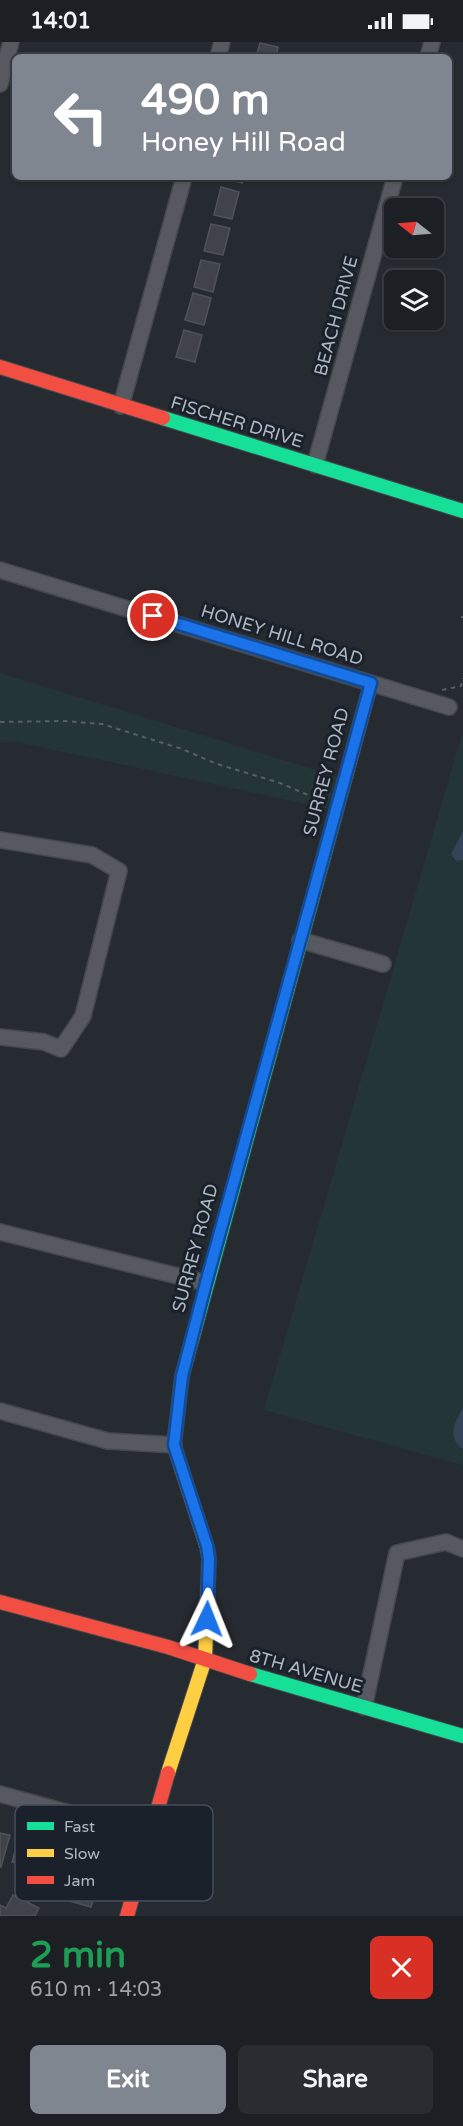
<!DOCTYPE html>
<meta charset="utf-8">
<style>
:root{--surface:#1c2025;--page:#292d32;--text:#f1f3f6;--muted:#a0a3a7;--line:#3a3e42;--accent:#7f8690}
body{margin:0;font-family:"Varela Round",sans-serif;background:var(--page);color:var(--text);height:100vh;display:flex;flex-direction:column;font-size:22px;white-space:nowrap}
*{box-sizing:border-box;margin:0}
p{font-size:20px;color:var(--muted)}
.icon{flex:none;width:33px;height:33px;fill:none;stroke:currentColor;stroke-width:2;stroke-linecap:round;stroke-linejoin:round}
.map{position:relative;height:1874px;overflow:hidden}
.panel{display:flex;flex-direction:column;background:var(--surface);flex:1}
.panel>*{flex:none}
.guide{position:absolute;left:12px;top:12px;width:440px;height:126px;border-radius:9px;box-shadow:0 2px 4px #0004,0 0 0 2px var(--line);background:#7f8690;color:#fff;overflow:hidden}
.needle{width:39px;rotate:287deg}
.buttons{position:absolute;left:384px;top:156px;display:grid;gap:12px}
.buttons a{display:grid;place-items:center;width:60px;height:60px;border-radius:9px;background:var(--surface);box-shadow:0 2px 4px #0004,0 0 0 2px var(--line);font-size:30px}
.pin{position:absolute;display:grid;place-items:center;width:51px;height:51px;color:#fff;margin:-26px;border:3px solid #fff;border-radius:50%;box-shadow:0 2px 6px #0007}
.me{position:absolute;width:66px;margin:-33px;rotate:2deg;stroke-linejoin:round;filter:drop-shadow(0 0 4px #0008)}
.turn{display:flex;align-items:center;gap:21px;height:126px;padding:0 30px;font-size:27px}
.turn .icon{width:78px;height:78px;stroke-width:2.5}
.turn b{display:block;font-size:42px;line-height:51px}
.round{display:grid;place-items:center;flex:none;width:63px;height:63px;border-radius:9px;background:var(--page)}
.head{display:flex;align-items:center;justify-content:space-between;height:102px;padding:0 30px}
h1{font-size:36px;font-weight:700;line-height:45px;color:#1e9e55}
.button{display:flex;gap:12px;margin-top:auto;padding:12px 30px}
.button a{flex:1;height:69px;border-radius:9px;background:var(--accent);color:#fff;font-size:24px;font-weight:700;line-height:69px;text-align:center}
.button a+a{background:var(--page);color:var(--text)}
.status{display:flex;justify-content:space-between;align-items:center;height:42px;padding:0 30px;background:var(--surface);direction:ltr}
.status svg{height:16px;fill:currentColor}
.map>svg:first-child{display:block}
.green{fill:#243537}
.water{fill:#354359}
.building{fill:#40444a;stroke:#4e5259;stroke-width:1.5}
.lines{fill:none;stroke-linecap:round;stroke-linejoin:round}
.street-casing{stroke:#44474c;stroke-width:18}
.fast-casing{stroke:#44474c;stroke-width:16}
.slow-casing{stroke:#44474c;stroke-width:16}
.jam-casing{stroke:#44474c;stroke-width:16}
.path{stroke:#595e64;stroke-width:2;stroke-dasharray:4.5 4.5;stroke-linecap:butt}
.street{stroke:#565960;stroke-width:15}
.fast{stroke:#16e098;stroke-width:14}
.slow{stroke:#ffcf43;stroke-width:14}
.jam{stroke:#f24e42;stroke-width:14}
.route-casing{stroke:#114b97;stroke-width:15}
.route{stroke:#1a73e8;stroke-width:10}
.labels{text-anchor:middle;stroke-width:6;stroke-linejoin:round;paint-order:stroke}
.street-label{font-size:18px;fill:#afb7c3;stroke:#1a212b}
.key{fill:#1a212b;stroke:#474e59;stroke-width:1.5}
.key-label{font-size:16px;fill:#afb7c3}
</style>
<div class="status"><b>14:01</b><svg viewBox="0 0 49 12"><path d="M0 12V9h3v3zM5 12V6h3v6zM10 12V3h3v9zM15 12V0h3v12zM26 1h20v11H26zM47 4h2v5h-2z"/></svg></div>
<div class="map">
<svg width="463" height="1874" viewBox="0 0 463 1874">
<rect width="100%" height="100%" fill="#262b31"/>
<path class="green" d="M 0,631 L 348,738 L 339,769 L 17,700 L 0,701 Z
M 463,689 L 463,1423 L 264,1368 Z"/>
<path class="water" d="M 463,789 L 463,818 L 456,819 L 451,812 Z
M 463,1366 L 463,1407 C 447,1396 454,1381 463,1366 Z"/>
<path class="building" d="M 260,1 L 278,5 L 276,15 L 256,15 Z
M 224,135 L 243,135 L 242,141 Z
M 221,145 L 239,150 L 232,177 L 214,173 Z
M 211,182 L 230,186 L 223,213 L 204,209 Z
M 201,218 L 220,222 L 213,250 L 194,245 Z
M 193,251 L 211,256 L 204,283 L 185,278 Z
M 184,288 L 202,293 L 195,320 L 176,315 Z
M 0,1791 L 10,1793 L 1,1825 L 0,1825 Z
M 33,1799 L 50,1803 L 43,1828 L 12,1820 L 17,1802 L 31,1806 Z
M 72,1810 L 104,1819 L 91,1865 L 59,1856 Z
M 13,1853 L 39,1866 L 35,1874 L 0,1874 L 0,1863 L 6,1866 Z"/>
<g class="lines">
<g class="street-casing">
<path id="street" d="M 218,15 L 222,0
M 428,15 L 432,0
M 0,42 L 11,0
M 121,364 L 184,135
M 315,423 L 395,135
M 0,528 L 449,665
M 0,798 L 92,813 L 119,829 L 83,974 L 61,1007 L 44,1000 L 0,995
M 300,898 L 383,922
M 0,1190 L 206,1241
M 0,1369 L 108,1399 L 174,1403
M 364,1665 L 397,1511 L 446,1500 L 463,1507
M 0,1752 L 149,1793"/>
</g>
<g class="fast-casing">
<path id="fast" d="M 163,376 L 463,469
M 182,1428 L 174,1403 L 182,1334 L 346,733
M 250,1632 L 463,1694"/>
</g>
<g class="slow-casing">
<path id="slow" d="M 346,733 L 371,641
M 168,1731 L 205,1617 L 209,1517 L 207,1505 L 182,1428"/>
</g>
<g class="jam-casing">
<path id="jam" d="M 0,325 L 163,376
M 0,1560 L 168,1605 L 250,1632
M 127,1874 L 168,1731"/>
</g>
<path class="path" d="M 461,575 L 463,575
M 442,648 L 461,644 L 463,636
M 0,680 L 65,679 L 102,682 L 182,707 L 217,722 L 280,741 L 320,758"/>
<use href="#street" class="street"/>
<use href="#fast" class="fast"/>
<use href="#slow" class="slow"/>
<use href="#jam" class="jam"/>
</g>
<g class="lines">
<g class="route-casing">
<path id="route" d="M 153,574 L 371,641 L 206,1241 L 182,1334 L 174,1403 L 207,1504 L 209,1517 L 207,1577"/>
</g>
<use href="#route" class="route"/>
</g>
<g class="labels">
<g class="street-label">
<text transform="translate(336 274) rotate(-75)" y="6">BEACH DRIVE</text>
<text transform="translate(237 380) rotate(17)" y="6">FISCHER DRIVE</text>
<text transform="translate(282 593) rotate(17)" y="6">HONEY HILL ROAD</text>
<text transform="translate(326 730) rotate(-75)" y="6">SURREY ROAD</text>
<text transform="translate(195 1206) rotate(-75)" y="6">SURREY ROAD</text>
<text transform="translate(306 1629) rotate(16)" y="6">8TH AVENUE</text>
</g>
</g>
<rect x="15" y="1763" width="198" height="96" rx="9" class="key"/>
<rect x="27" y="1780" width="27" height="8" fill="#16e098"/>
<rect x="27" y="1807" width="27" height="8" fill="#ffcf43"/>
<rect x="27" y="1834" width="27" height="8" fill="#f24e42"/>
<g class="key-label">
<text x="64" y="1790">Fast</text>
<text x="64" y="1817">Slow</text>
<text x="64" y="1844">Jam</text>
</g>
</svg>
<div class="buttons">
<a><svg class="needle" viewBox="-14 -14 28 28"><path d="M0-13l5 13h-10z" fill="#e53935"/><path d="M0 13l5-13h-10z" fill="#a0a3a7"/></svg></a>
<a><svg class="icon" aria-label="layers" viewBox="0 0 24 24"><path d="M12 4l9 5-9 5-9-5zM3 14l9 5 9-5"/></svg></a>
</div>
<div class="pin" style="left:153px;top:574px;background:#d93025"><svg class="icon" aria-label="arrive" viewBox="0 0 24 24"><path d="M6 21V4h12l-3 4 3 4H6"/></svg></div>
<svg class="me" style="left:207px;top:1577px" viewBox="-20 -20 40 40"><path d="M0-17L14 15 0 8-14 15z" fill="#1a73e8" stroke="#fff" stroke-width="4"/></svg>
<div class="guide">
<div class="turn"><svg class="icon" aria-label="left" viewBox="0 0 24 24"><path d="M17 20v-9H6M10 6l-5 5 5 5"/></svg><div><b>490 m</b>Honey Hill Road</div></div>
</div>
</div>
<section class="panel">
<div class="head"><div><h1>2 min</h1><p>610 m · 14:03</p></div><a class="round" style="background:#d93025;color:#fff"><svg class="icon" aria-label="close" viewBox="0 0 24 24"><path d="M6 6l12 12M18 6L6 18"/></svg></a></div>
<div class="button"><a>Exit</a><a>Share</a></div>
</section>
